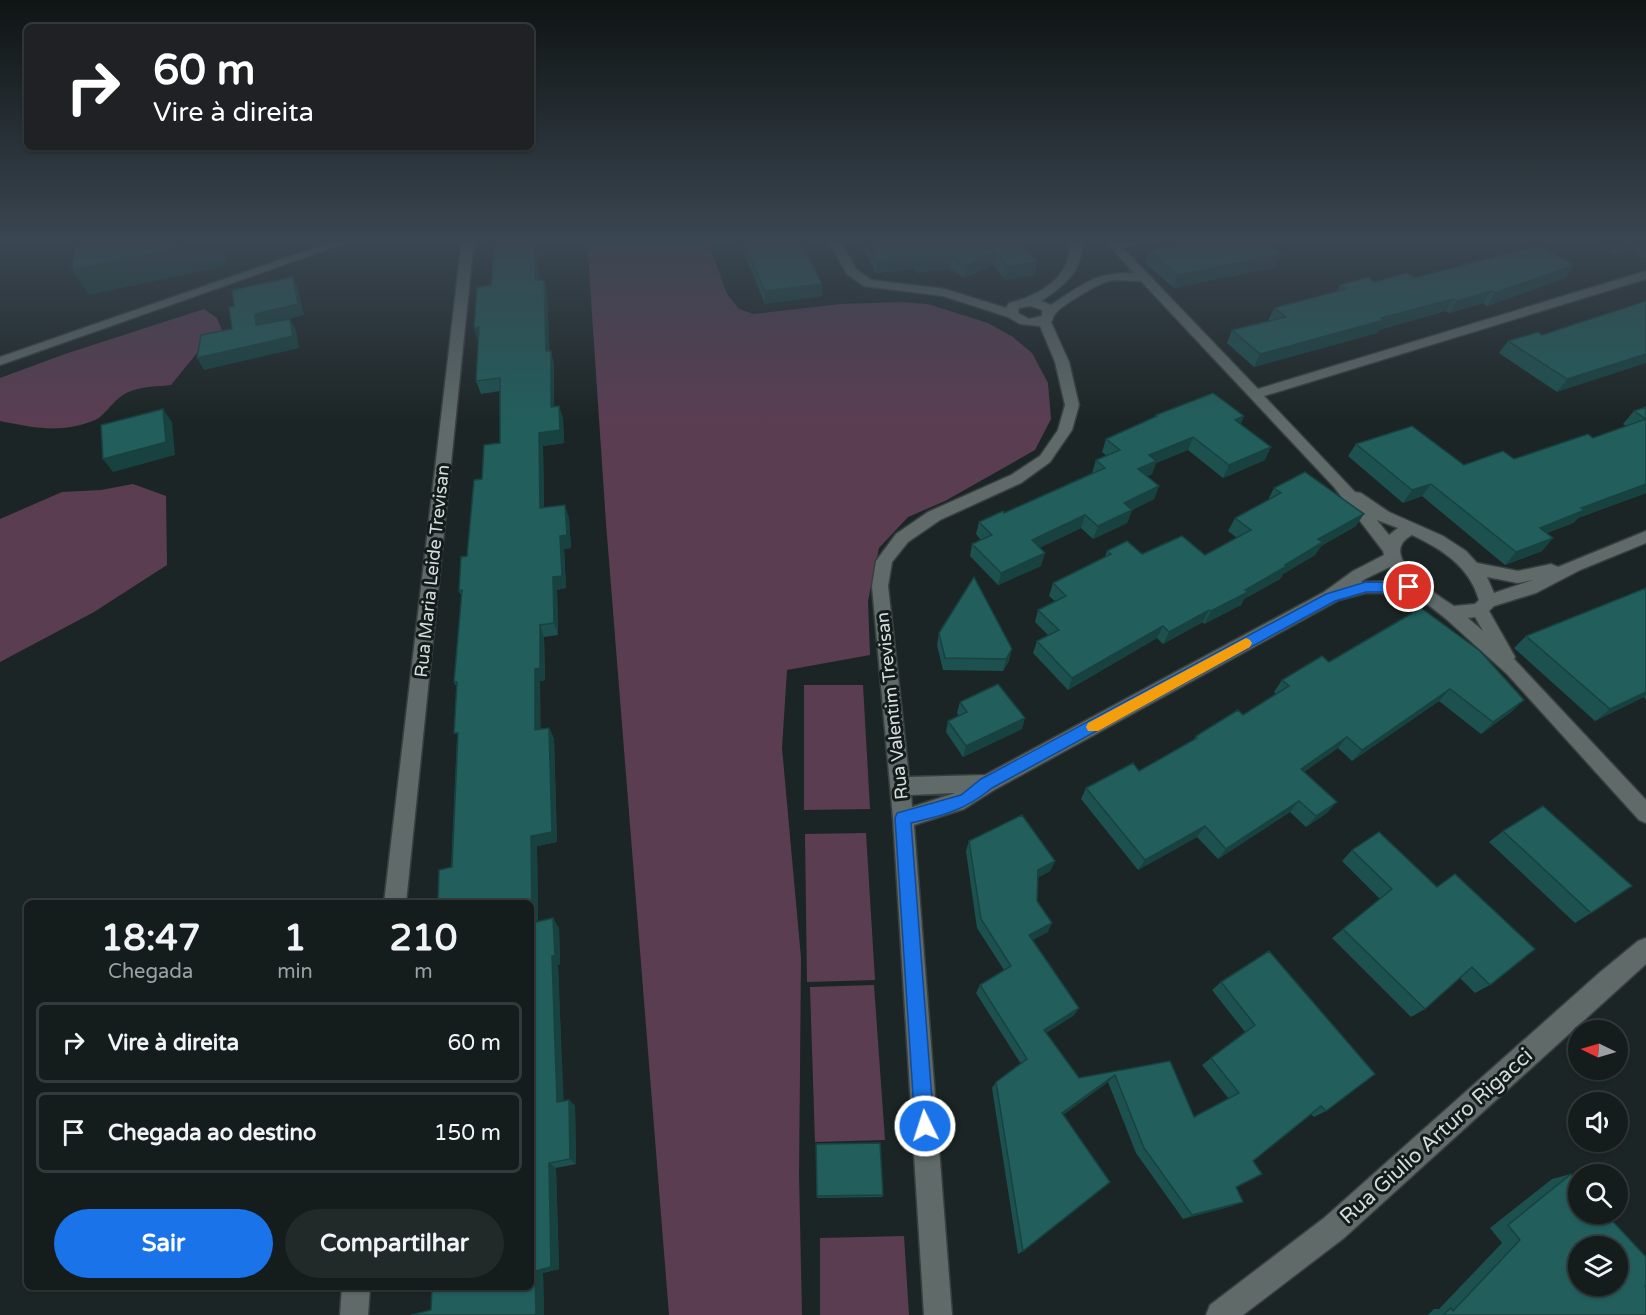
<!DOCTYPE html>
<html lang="pt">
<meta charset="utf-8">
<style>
:root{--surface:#151c1c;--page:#222929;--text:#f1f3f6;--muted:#9da1a3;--line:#343a3b;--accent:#1a73e8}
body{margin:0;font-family:"Varela Round",sans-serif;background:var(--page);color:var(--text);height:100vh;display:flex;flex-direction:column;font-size:22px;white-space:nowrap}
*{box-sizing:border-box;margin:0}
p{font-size:20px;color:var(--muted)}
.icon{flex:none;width:33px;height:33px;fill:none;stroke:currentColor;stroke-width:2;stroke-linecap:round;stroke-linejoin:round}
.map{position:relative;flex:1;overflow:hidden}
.drawer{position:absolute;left:24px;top:900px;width:510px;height:390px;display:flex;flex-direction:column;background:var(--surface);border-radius:9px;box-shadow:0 2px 4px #0004,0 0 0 2px var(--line)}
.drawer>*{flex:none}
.guide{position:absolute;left:24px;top:24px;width:510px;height:126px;border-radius:9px;box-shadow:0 2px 4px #0004,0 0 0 2px var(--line);background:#202124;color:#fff;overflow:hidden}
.needle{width:39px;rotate:275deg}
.buttons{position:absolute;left:1568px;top:1020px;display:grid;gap:12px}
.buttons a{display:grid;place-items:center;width:60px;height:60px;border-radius:50%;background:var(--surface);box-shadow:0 2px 4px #0004,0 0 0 2px var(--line);font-size:30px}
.pin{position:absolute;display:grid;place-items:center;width:51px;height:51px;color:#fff;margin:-26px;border:3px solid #fff;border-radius:50%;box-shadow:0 2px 6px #0007}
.me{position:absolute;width:66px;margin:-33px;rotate:356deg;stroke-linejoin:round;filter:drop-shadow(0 0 4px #0008)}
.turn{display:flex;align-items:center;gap:21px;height:126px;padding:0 30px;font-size:27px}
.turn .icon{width:78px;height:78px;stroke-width:2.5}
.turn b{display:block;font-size:42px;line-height:51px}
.eta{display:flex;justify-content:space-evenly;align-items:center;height:102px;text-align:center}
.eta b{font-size:36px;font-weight:800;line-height:42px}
.primary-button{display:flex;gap:12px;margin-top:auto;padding:12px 30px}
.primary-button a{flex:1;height:69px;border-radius:36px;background:var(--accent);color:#fff;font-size:24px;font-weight:800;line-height:69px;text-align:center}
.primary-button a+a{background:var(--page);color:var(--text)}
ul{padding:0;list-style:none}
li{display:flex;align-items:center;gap:18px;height:81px;margin:0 12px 9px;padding:0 18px;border:3px solid var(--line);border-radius:9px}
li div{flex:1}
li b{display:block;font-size:22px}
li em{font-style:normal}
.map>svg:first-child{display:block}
.green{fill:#5b3d52}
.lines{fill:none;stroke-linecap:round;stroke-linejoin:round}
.minor-casing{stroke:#383f3f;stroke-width:3}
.minor{fill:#5f6a69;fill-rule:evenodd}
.wall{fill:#1c514f}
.shaded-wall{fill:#174240}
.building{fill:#215e5c;stroke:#174240;stroke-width:1.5;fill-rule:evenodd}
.route{fill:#1a73e8;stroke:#114b97;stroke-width:1.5}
.slow{fill:#f59e0b}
.labels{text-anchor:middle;stroke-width:6;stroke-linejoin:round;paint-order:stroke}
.street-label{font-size:18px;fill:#d6dcdc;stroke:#131c1b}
.near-street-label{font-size:21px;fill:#d6dcdc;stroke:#131c1b}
</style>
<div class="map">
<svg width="1646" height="1315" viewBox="0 0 1646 1315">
<rect width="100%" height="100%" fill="#1c2525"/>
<path class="green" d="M 587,239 L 707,239 L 727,294 L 739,309 L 754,314 L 841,304 L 901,302 L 928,304 L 988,323 L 1013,337 L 1032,353 L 1048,383 L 1051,419 L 1035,450 L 945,501 L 908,517 L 879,548 L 868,601 L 870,655 L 787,670 L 782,748 L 801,958 L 799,1175 L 802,1315 L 669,1315 L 606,523 Z
M 204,309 L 217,318 L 224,336 L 201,348 L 171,385 C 153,387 133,386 119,398 C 111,404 104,416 95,420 C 60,434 36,428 0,421 L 0,378 L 65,354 Z
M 133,484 L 166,496 L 167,565 L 94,612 L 0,662 L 0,519 L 62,492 L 101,490 Z
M 804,685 L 863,685 L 870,809 L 804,810 Z
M 866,833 L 875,980 L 807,982 L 805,834 Z
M 874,985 L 885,1140 L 815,1142 L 810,987 Z
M 904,1236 L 909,1315 L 820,1315 L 820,1238 Z"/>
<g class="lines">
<g class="minor-casing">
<path id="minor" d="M 340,239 L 357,239 L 0,365 L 0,357 Z
M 462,239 L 474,239 L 406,903 L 384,903 Z
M 827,239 L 839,239 L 856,269 L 871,280 L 945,289 L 1006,308 L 1009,303 C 1039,296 1075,276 1069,239 L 1081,239 C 1086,269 1064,286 1041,301 L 1051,305 C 1082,285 1094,272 1134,273 L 1103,239 L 1115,239 L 1118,243 L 1132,239 L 1152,239 L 1123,248 L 1258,389 L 1646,271 L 1646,279 L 1264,396 L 1355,492 L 1361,493 L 1389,512 L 1443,536 L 1466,551 L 1477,563 L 1518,571 L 1551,564 L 1558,567 L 1646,531 L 1646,543 L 1580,570 L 1536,593 L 1494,606 L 1489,611 L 1515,657 L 1514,659 L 1646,800 L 1646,823 L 1639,820 L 1507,674 L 1445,618 L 1413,593 L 1366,593 L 1339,600 L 994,790 L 964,809 L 914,825 L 952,1315 L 924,1315 L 893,818 L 872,586 L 876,561 L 896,534 L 928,512 L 1011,475 L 1040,456 L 1058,430 L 1065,405 L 1055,362 L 1040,326 L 1020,324 L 1008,317 L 943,296 L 864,286 L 847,274 ZM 1112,280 L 1141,281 L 1334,487 L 1383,551 L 1384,555 L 1353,571 L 1324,592 L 985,775 L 909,777 L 888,586 L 892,562 L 908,542 L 940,520 L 1021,483 L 1050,462 L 1072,430 L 1079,405 L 1069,362 L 1051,322 C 1053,319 1053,316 1055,314 C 1060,306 1102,281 1112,280 ZM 1030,306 L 1042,310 L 1042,316 L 1029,319 L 1018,313 L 1019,308 ZM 1376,519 L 1377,520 L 1398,528 L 1389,535 ZM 1412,535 C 1443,550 1469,566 1479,600 L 1475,604 L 1454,606 C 1435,594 1375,555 1412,535 ZM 1390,567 L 1400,581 L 1361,582 L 1365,579 ZM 1487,577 L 1518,583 L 1533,580 L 1494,593 ZM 1475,617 L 1483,631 L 1468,618 ZM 955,793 L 912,807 L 911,795 Z
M 1646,938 L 1646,964 L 1344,1238 L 1243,1315 L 1206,1315 L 1210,1305 L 1324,1218 L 1598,974 L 1638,941 Z
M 342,1287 L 370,1287 L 368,1315 L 340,1315 Z"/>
</g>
<use href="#minor" class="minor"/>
</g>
<path class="wall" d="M 738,239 L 799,239 L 822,284 L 822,296 L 765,304 Z
M 858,239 L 1048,239 L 1047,246 L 1025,249 L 1035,275 L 1005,280 L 993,265 L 964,278 L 950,269 L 917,273 L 915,269 L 876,273 Z
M 1179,239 L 1262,239 L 1276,267 L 1174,288 L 1145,263 L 1149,251 L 1183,243 Z
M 1325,239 L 1347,239 L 1331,243 Z
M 1585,239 L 1646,239 L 1646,257 L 1645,258 L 1630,250 L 1615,255 Z
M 1415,278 L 1566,278 L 1487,306 L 1483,303 L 1449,313 L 1446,311 L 1379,330 L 1377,333 L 1254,367 L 1227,343 L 1232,330 L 1269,321 L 1268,321 L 1274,308 L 1337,291 L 1340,285 Z
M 544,280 L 547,292 L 549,351 L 554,364 L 554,406 L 559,406 L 563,419 L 564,443 L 543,446 L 544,508 L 569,518 L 571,548 L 564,549 L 566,588 L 557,590 L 558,635 L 544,637 L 545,680 L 540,681 L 540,729 L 549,728 L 554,739 L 557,842 L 537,846 L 538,921 L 559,928 L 560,964 L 558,965 L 563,1101 L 569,1100 L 575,1106 L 576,1164 L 556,1168 L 559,1269 L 543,1273 L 544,1315 L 411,1315 L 431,1310 L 457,739 L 457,688 L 454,682 L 462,597 L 459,591 L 467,556 L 482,479 L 500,443 L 500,391 L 481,394 L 476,381 L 478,341 L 474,328 L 491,285 Z
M 1646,301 L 1557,392 L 1499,353 L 1508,341 L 1542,335 Z
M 1646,407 L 1646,493 L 1578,518 L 1573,523 L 1547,533 L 1553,538 L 1542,551 L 1505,565 L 1422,496 L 1403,503 L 1348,456 L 1356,444 L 1464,465 L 1514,459 L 1593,438 L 1626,426 L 1623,424 L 1634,411 Z
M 1156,415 L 1241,424 L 1265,460 L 1223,478 L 1188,450 L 1156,463 L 1152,474 L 1147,476 L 1159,486 L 1154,499 L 1132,510 L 1127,523 L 1093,539 L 1081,528 L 1039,548 L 1041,566 L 998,585 L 970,556 L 972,544 L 981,540 L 976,534 L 979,522 L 1004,513 L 1092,473 L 1096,460 L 1107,456 L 1102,452 L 1106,439 L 1155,417 Z
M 1274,488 L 1356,526 L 1321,546 L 1315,555 L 1283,574 L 1280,579 L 1244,599 L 1241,605 L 1204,624 L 1203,622 L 1163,644 L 1157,638 L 1068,690 L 1033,653 L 1037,641 L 1048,635 L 1035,622 L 1038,610 L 1055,601 L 1049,596 L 1053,583 L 1105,557 L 1107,551 L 1142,554 L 1205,555 L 1237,538 L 1228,531 L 1235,518 L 1268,500 Z
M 974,577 L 1009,661 L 1003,671 L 943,670 L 937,645 L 939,633 Z
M 1646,588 L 1646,700 L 1644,697 L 1595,721 L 1514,648 L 1526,636 Z
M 1329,662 L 1524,700 L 1511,712 L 1481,734 L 1439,701 L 1352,761 L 1338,748 L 1304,772 L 1327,813 L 1306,827 L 1290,812 L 1218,859 L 1197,837 L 1138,870 L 1081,799 L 1086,788 L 1139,771 L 1193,740 L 1196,736 L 1243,715 L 1276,694 L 1274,692 L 1282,680 Z
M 960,702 L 1022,729 L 963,757 L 946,732 L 948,721 L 959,716 L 957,713 Z
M 1503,831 L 1591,913 L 1575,923 L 1489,842 Z
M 969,841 L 1055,861 L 1050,871 L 1038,877 L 1037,901 L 1048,932 L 1032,940 L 1079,1008 L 1073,1016 L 1046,1033 L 1079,1078 L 1170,1061 L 1194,1117 L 1229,1099 L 1202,1065 L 1245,1032 L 1212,990 L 1221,982 L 1326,1111 L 1314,1117 L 1311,1114 L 1253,1161 L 1236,1187 L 1232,1206 L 1183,1219 L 1136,1153 L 1108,1082 L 1063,1115 L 1023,1251 L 1018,1254 L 992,1088 L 996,1082 L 1021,1064 L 976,993 L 980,985 L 1004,970 L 977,928 L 966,851 Z
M 1352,850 L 1490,985 L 1475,993 L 1460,978 L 1425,1009 L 1411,1017 L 1332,938 L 1380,899 L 1342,861 Z
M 816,1144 L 883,1195 L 882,1197 L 817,1198 Z
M 1571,1174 L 1645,1286 L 1646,1315 L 1428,1315 L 1434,1309 L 1439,1309 L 1502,1243 L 1490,1228 L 1552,1179 Z"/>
<path class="shaded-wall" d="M 212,239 L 223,239 L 226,266 L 89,295 L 72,270 Z
M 535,239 L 538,239 L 539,293 L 535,280 Z
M 1016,239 L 1048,239 L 1047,246 L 1014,250 Z
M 1333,239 L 1347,239 L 1331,243 Z
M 1633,239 L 1637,239 L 1630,250 L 1615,255 L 1624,242 Z
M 995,252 L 993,265 L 964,278 L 965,266 Z
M 1282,254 L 1276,267 L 1174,288 L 1178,275 Z
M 916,256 L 915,269 L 876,273 L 877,261 Z
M 952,256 L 950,269 L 917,273 L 918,260 Z
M 1037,262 L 1035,275 L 1005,280 L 1007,267 Z
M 1574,265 L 1566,278 L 1487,306 L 1495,293 Z
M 293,277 L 298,288 L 304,315 L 261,326 L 256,325 L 255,314 Z
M 544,280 L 547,292 L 550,364 L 546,351 Z
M 822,284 L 822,296 L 765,304 L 765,291 Z
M 1491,291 L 1483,303 L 1449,313 L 1457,301 Z
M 1453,299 L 1446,311 L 1379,330 L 1377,333 L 1254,367 L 1260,354 L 1381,318 Z
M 290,319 L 296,330 L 299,348 L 204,370 L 197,358 Z
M 479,327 L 483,340 L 478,341 L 474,328 Z
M 551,351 L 554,364 L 554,420 L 551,407 Z
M 1646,354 L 1646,363 L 1557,392 L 1567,379 Z
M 559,406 L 563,419 L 564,443 L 543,446 L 544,521 L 540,508 L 539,433 Z
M 163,409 L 172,422 L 175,455 L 113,472 L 103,459 Z
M 1244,416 L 1239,429 L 1235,420 Z
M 1193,437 L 1188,450 L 1156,463 L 1152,474 L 1134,482 L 1138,469 L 1149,455 Z
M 1271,447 L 1265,460 L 1223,478 L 1229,465 Z
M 1431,484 L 1422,496 L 1403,503 L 1412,490 Z
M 1646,484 L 1646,493 L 1578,518 L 1573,523 L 1529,540 L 1540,528 L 1581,508 Z
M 1159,486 L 1154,499 L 1132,510 L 1127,523 L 1093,539 L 1098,526 L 1124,503 Z
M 565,505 L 569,518 L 571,548 L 564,549 L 566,588 L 557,590 L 558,635 L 554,623 L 553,577 Z
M 1364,514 L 1356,526 L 1321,546 L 1315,555 L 1283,574 L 1280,579 L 1244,599 L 1241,605 L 1204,624 L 1211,611 L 1285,565 L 1318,539 Z
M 1085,515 L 1081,528 L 1029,553 L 1032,540 Z
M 1553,538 L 1542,551 L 1505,565 L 1516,552 Z
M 1045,553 L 1041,566 L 998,585 L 1001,573 Z
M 1209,610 L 1203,622 L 1163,644 L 1169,632 Z
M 540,625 L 544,637 L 545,680 L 540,681 L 541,742 L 535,730 L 535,669 Z
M 1163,626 L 1157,638 L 1068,690 L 1072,678 Z
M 1012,649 L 1009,661 L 1003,671 L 1006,659 Z
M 1450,689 L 1439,701 L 1352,761 L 1362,750 Z
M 1646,692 L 1646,696 L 1644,697 L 1595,721 L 1610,709 Z
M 1524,700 L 1511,712 L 1481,734 L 1493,722 Z
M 1025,718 L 1022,729 L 963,757 L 966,746 Z
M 549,728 L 554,739 L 557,842 L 537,846 L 538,932 L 532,923 L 531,836 Z
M 1347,737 L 1338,748 L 1292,780 L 1301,769 Z
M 1299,801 L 1290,812 L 1218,859 L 1226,849 Z
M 1337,802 L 1327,813 L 1306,827 L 1316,816 Z
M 1205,826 L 1197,837 L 1138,870 L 1145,860 Z
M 1055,861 L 1050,871 L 1034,880 L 1038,870 Z
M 553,918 L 559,928 L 560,964 L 558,965 L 564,1108 L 557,1102 L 552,956 Z
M 1052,923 L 1048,932 L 1025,944 L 1029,935 Z
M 1079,1008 L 1073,1016 L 1039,1037 L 1044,1030 Z
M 1115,1075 L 1108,1082 L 1057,1119 L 1062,1113 Z
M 569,1100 L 575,1106 L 576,1164 L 570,1159 Z
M 549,1163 L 556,1168 L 559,1269 L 543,1273 L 544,1315 L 536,1315 L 535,1271 Z
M 1243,1202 L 1232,1206 L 1183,1219 L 1192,1215 Z"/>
<path class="building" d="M 76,239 L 212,239 L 213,241 L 72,270 Z
M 495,239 L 535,239 L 535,280 L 544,280 L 546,351 L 551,351 L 551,407 L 559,406 L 560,430 L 539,433 L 540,508 L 565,505 L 567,535 L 560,536 L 562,576 L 553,577 L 554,623 L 540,625 L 540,668 L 535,669 L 535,730 L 549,728 L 552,832 L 531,836 L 532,923 L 553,918 L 555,956 L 552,956 L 557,1102 L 569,1100 L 570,1159 L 549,1163 L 551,1267 L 535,1271 L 536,1315 L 411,1315 L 431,1310 L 432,1287 L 531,1287 L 531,903 L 438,903 L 439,870 L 452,867 L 458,733 L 454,733 L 457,682 L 454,682 L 462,590 L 459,591 L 461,557 L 467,556 L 474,480 L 482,479 L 484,445 L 500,443 L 500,378 L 476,381 L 479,327 L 474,328 L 477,287 L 491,285 Z
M 742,239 L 799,239 L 822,284 L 765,291 Z
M 865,239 L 1017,239 L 1037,262 L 1007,267 L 995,252 L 965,266 L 952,256 L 918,260 L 916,256 L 877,261 Z
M 1196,239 L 1262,239 L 1282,254 L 1178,275 L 1149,251 Z
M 1618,239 L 1633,239 L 1624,242 Z
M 1538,245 L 1574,265 L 1495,293 L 1491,291 L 1457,301 L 1453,299 L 1381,318 L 1384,320 L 1260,354 L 1232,330 L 1286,317 L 1274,308 L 1346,289 L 1340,285 L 1368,277 L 1374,282 L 1407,273 L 1415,278 Z
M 293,277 L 298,304 L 255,314 L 256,325 L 290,319 L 293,336 L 197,358 L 201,335 L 232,329 L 229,307 L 234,306 L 232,290 Z
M 1646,301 L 1646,354 L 1567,379 L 1508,341 L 1538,332 L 1542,335 Z
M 1213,393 L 1244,416 L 1235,420 L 1271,447 L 1229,465 L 1193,437 L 1149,455 L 1156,461 L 1138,469 L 1159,486 L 1124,503 L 1132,510 L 1098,526 L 1085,515 L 1032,540 L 1045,553 L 1001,573 L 972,544 L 992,535 L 979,522 L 1003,511 L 1004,513 L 1105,468 L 1096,460 L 1120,450 L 1106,439 L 1157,416 L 1156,415 Z
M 1646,407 L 1646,419 L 1634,411 Z
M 163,409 L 166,442 L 103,459 L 101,425 Z
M 1646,419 L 1646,484 L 1581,508 L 1585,510 L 1540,528 L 1553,538 L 1516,552 L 1431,484 L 1412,490 L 1356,444 L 1412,426 L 1464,465 L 1503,451 L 1514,459 L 1588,434 L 1593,438 Z
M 1305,472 L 1364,514 L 1318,539 L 1323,542 L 1285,565 L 1287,566 L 1245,590 L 1248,592 L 1211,611 L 1209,610 L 1169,632 L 1163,626 L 1072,678 L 1037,641 L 1059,630 L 1038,610 L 1066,596 L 1053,583 L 1111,554 L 1107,551 L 1127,541 L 1142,554 L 1182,536 L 1205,555 L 1251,530 L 1235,518 L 1281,493 L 1274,488 Z
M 974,577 L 1012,649 L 1006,659 L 945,658 L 939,633 Z
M 1646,588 L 1646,692 L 1610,709 L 1526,636 Z
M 1421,608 L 1480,651 L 1524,700 L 1493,722 L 1450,689 L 1362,750 L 1347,737 L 1301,769 L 1337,802 L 1316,816 L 1299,801 L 1226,849 L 1205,826 L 1145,860 L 1086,788 L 1133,763 L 1139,771 L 1197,738 L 1196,736 L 1238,710 L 1243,715 L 1289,686 L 1282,680 L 1322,656 L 1329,662 Z
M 998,684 L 1025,718 L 966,746 L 948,721 L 967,712 L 960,702 Z
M 1543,806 L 1632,886 L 1591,913 L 1503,831 Z
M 1022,815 L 1055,861 L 1038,870 L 1037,901 L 1052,923 L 1029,935 L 1079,1008 L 1044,1030 L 1079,1078 L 1170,1061 L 1194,1117 L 1239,1093 L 1211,1058 L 1255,1025 L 1221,982 L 1269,951 L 1375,1074 L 1326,1111 L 1321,1106 L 1253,1161 L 1262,1174 L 1236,1187 L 1243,1202 L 1192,1215 L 1144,1148 L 1115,1075 L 1062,1113 L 1110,1182 L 1023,1251 L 996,1082 L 1027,1059 L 980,985 L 1011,966 L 981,919 L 969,841 Z
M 1379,832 L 1437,887 L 1455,874 L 1535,949 L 1490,985 L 1472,967 L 1425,1009 L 1343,929 L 1392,889 L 1352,850 Z
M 880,1143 L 883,1195 L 817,1196 L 816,1144 Z
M 1571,1174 L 1578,1182 L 1578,1214 L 1606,1214 L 1646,1257 L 1646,1285 L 1645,1286 L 1646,1287 L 1646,1315 L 1443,1315 L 1451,1308 L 1453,1311 L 1520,1240 L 1508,1225 ZM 1578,1246 L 1617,1246 L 1617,1286 L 1578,1286 Z"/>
<linearGradient id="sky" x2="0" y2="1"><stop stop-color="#0f1414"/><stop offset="0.57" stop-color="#3a4651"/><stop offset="1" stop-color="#3a4651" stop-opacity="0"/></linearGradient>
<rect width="1646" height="423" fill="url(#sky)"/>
<path class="route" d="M 1366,582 L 1409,583 L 1415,587 L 1409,592 L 1366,592 L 1335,601 L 992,788 C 965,810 945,815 911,823 L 934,1126 L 932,1132 L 925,1135 L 918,1132 L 915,1126 L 895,818 L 897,813 L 961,795 L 981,779 L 1326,594 Z"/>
<path class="slow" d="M 1246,638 L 1250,640 L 1252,643 L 1250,647 L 1098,731 L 1088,731 L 1086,727 L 1088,723 Z"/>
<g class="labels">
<g class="street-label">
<text transform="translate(432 571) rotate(-84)" y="6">Rua Maria Leide Trevisan</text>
<text transform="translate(892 706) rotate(-96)" y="6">Rua Valentim Trevisan</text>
</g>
<g class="near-street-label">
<text transform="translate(1436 1136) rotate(-42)" y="7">Rua Giulio Arturo Rigacci</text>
</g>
</g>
</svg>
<div class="buttons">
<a><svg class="needle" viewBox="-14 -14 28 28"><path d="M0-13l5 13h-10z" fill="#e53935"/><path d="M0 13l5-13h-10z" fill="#9da1a3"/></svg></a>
<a><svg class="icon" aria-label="sound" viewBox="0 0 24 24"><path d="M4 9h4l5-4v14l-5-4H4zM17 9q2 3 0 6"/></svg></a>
<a><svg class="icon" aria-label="search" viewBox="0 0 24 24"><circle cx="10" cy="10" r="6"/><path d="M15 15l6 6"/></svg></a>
<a><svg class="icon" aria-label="layers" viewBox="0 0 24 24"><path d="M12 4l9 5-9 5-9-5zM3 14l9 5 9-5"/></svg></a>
</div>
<div class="pin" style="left:1409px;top:587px;background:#d93025"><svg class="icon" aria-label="arrive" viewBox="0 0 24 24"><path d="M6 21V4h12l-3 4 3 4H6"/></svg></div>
<svg class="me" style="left:925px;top:1126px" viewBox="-20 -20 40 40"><circle r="17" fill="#1a73e8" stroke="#fff" stroke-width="3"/><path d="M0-11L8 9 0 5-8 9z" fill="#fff"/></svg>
<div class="guide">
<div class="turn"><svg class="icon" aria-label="right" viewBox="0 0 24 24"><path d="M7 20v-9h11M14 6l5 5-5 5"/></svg><div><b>60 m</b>Vire à direita</div></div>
</div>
<section class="drawer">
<div class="eta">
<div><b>18:47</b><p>Chegada</p></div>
<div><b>1</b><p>min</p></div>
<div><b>210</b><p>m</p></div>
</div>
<ul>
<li><svg class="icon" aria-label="right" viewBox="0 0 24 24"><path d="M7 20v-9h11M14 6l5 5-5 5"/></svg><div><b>Vire à direita</b></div><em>60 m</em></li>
<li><svg class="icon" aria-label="arrive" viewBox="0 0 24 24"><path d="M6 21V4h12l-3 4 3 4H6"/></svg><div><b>Chegada ao destino</b></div><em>150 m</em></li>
</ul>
<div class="primary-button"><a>Sair</a><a>Compartilhar</a></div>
</section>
</div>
